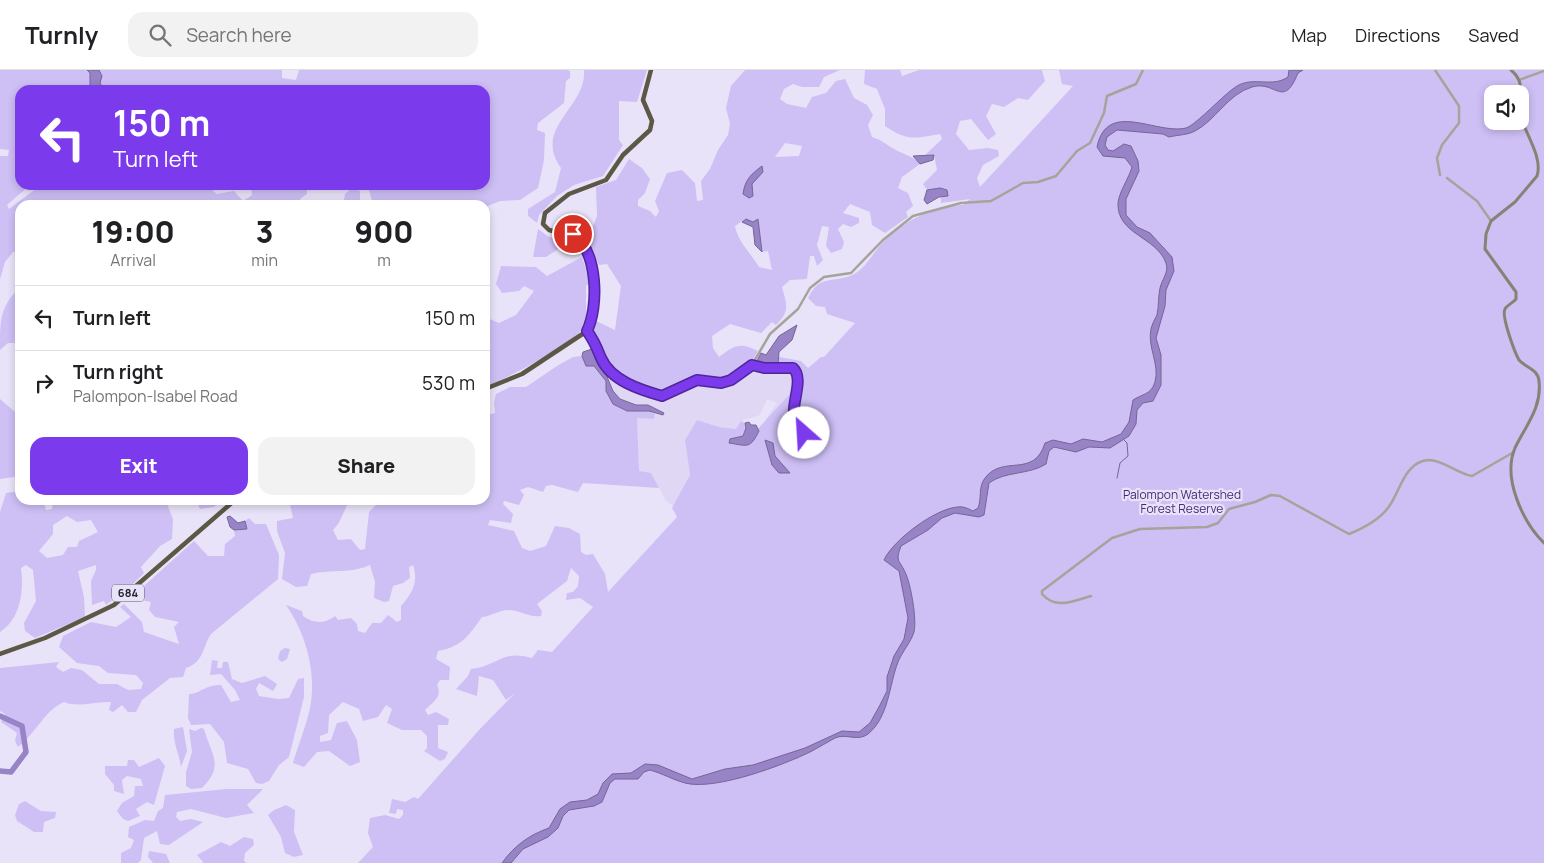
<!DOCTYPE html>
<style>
:root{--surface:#fff;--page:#f2f2f2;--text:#202124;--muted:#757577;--line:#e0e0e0;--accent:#7c3aed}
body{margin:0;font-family:Manrope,sans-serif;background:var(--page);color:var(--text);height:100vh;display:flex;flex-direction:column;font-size:19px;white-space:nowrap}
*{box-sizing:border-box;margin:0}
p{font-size:16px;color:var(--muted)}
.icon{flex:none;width:28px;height:28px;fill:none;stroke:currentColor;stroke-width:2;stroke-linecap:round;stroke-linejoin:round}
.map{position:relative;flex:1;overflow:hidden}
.drawer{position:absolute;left:15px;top:130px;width:475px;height:305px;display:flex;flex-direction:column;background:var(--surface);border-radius:15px;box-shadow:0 2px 8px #0003}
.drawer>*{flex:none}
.hud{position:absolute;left:15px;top:15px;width:475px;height:105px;border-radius:15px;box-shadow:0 2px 8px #0003;background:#7c3aed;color:#fff;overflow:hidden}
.buttons{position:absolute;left:1484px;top:15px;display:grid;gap:10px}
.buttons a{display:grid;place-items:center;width:45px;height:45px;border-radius:10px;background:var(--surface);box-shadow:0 2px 8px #0003;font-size:25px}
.pin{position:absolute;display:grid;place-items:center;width:42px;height:42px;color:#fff;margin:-21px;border:2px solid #fff;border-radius:50%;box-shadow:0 1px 5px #0007}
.me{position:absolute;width:55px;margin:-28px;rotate:334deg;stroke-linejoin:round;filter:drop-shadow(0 0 4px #0008)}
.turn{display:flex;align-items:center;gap:18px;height:105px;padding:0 15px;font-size:22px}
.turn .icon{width:65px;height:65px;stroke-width:2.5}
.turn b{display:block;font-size:35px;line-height:42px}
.eta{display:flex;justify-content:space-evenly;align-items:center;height:85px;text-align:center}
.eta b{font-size:30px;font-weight:800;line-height:35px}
.cta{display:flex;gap:10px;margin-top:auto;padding:10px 15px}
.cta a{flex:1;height:58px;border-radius:15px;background:var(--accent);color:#fff;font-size:20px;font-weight:800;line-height:58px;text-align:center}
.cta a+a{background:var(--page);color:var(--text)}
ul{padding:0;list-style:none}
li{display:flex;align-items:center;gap:15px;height:65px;padding:0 15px;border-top:1px solid var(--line)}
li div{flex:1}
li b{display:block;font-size:19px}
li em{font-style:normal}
header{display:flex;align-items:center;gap:30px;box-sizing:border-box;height:70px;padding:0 25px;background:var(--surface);border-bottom:1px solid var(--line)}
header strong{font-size:24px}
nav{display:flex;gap:28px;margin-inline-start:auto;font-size:18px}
.search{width:350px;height:45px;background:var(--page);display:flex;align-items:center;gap:12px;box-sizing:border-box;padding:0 18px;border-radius:15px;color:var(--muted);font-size:19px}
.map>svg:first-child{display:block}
.built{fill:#dfd7f4}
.green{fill:#cebff5;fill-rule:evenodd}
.water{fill:#9783c5;stroke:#746696}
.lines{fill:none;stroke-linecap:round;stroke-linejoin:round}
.stream{stroke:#746696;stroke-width:1}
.river{stroke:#9783c5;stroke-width:5.5}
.street{stroke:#a6a49a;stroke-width:2.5}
.secondary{stroke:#868375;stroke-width:3}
.highway{stroke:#5c5845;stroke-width:4.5}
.route-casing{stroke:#51269a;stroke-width:12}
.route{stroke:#7c3aed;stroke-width:9}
.labels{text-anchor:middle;stroke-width:4.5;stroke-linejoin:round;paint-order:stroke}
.shield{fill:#e9e3f9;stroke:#5e5b67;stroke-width:1}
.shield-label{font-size:11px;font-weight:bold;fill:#232129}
.park-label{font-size:12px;fill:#482977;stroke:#e9e3f9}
</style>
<header>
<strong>Turnly</strong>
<div class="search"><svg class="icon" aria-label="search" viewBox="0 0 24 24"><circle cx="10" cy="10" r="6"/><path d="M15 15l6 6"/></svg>Search here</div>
<nav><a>Map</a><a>Directions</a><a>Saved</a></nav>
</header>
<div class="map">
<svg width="1544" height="793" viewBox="0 0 1544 793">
<rect width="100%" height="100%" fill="#e9e3f9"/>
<path class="built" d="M 756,293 L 799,299 L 800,310 L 796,339 L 765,370 L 766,349 L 777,333 L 767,329 L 760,345 L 741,351 L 737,359 L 719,357 L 697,350 L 685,370 L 690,405 L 674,436 L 666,431 L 651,403 L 639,402 L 637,348 L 654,349 L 655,344 L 663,345 L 648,335 L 636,335 L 621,329 L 613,321 L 609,309 L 616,308 L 663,326 L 697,311 L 706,310 L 721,315 L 732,312 Z
M 350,430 L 378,430 L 377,436 Z"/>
<path class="green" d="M 0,0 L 282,0 L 282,8 L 296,10 L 299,0 L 567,0 L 570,1 L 570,8 L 566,11 L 564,33 L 538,53 L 537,60 L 545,63 L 544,90 L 538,118 L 520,130 L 500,131 L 485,137 L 490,152 L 485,164 L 485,135 L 373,135 L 368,116 L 485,115 L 485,20 L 20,20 L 20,115 L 30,115 L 7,135 L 9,139 L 41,115 L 220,115 L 213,121 L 217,124 L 234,121 L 243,131 L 252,125 L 251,115 L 307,115 L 307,124 L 300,129 L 304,135 L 20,135 L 20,182 L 13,182 L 5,192 L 0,209 L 0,86 L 8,86 L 9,80 L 0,79 Z
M 584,0 L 647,0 L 637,32 L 619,31 L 619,70 L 623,75 L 603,106 L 574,115 L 557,126 L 539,145 L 537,153 L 528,146 L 528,139 L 555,122 L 561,98 C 532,57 587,38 584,0 Z
M 745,0 L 840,0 L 824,7 L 819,17 L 802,17 L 793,14 L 784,19 L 780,29 L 787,34 L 806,38 L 812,27 L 826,23 L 836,11 L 845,9 L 854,28 L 867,35 L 873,45 L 868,55 L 872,67 C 884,71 885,74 894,79 C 904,85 912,85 920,94 L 902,107 L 898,118 L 908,123 L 913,136 L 906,142 L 908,147 L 885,163 L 872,155 L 870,142 L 850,134 L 843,143 L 859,148 L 859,153 L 851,157 L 843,154 L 838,159 L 844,172 L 842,179 L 831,183 L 826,176 L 829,157 L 822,156 L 817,175 L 823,190 L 817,196 L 814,186 L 810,186 L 807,209 L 790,210 L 782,217 C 787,235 790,241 776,255 L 772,252 L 761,263 L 730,254 L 712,266 L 713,278 L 719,287 C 735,275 739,272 758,281 L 751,293 L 731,308 L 720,310 L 701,306 L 664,322 L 655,321 L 619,304 L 608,292 L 593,262 L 596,251 L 615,260 L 621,216 L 607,194 L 599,195 L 588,169 L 597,146 L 596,117 L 616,110 L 629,89 L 642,98 L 650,109 L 645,123 L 638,130 L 638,136 L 650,141 L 656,147 L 659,141 L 655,131 L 667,103 L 682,100 L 695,113 L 697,131 L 703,130 L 701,111 L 710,99 L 718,80 L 728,65 L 730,54 L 726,38 L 731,16 ZM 785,73 L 802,76 L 799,86 L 775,87 ZM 745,149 L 753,152 L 758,149 L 762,182 L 768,181 L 772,200 L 759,197 C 751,184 737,170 735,156 Z
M 865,0 L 900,0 L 902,6 L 919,0 L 1042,0 L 1045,11 L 1028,30 L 1018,28 L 1004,37 L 992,34 L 986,46 L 996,64 L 988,70 L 971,49 L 960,51 L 956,64 L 969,80 L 988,78 L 998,80 L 999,86 L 983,95 L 977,108 L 980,117 L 1073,16 L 1062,14 L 1059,0 L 1544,0 L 1544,793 L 358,793 L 373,777 L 368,763 L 370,748 L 385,745 L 399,749 L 403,745 L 403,740 L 397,739 L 396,744 L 389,743 L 392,729 L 405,732 L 414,727 L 418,729 L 479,660 L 515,623 L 506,630 L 493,610 L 479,606 L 477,626 L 456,619 L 468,606 L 471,599 C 499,596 501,579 532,588 L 538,580 L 552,582 L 593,537 L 580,528 L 566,530 L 567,523 L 573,522 L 578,516 L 579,506 L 571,498 L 567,511 L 537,534 L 542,541 L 541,546 C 529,548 520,540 509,540 C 499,540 489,547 482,547 C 468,566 463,576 438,581 L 436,589 L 450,597 L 449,610 L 440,610 L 437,615 C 443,627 433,632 425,640 L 428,645 L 436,642 L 449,649 L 448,655 L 438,655 L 438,678 L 448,682 L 445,689 L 440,691 L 424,681 L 427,678 L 427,666 L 421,660 L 402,660 L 387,653 L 392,639 L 386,635 L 378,647 L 363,651 L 359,639 L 343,632 L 329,645 L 328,663 L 320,666 L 320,672 L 331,670 L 337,653 L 347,651 L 357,670 L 360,692 L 350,696 L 329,681 L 317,682 L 304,697 L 293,693 C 298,675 306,657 310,638 C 317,603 306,564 286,535 L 302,541 L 303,546 C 313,553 324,555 335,546 L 338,550 L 351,548 L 357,554 L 358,561 L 365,563 L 372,553 L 381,553 L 388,545 L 397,552 L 401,550 L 401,536 C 412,523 419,512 413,495 L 409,497 L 410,508 L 403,513 L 393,516 L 389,531 L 384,532 L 374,528 L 375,512 L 370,495 C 351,504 331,499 311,504 L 307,516 L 296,517 L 282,509 L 285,483 L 277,461 L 277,451 L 293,448 L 289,430 L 350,430 C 343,441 342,451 333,460 L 338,470 L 351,469 L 360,480 L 365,479 L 369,442 L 376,435 L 377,430 L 485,430 L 485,342 L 486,345 L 495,343 L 494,333 L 496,324 L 510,317 L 526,317 L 557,296 L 573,287 L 582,286 L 586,296 L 594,296 L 606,311 L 606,321 L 627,341 L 649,341 L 655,344 L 654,349 L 637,348 L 639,401 L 651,403 L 659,418 L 583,413 L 578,422 L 552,415 L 546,416 L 543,422 L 528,417 L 520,420 L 524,425 L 519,435 L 504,431 L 503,434 L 513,444 L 511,453 L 490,450 L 488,455 L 514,461 L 522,478 L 530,481 L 546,476 L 555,456 L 569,458 L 580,464 L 581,482 L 586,485 L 593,484 L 605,504 L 608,522 L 677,447 L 672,438 L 690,405 L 685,370 L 697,350 L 719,357 L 736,359 L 741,351 L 745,353 L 746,358 L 743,366 L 730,369 L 729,372 L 743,375 L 800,313 L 799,299 L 778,295 L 779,287 L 801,291 L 808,298 L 821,287 L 824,287 L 855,253 L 827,244 L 825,237 L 816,236 L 808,228 C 820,202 836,215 856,203 C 867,196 875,180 884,171 C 904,151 935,135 963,135 L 970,129 L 941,133 L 940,118 L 927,120 L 923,114 L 937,100 L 934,85 L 925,85 L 942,69 L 940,64 C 915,68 908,72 885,56 L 885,39 L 877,19 L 864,14 ZM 1492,24 L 1520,24 L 1520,51 L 1492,51 Z
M 352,118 L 360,121 L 360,135 L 343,135 L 345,124 Z
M 538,159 L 549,167 L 572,170 L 546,187 L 533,187 Z
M 582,187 L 591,214 L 586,215 L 586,247 L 590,249 C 582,270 508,308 485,317 L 485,247 L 499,253 L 516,245 L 534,221 L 524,216 L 519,221 L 502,223 L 496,214 L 501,196 L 536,197 L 547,206 Z
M 20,217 L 20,273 L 8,273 L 0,280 C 0,249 0,237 20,217 Z
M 0,329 L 15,342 L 20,342 L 20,406 L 0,409 Z
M 20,421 L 20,430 L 43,430 L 46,440 L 52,439 L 53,430 L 168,430 L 167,434 L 173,449 L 172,469 L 160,476 L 141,497 L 144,503 L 130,517 L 106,535 L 104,531 L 92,535 L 91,511 L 96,500 L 96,495 L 78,501 L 84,527 L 85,547 L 35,568 L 25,561 L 24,553 L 36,531 L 33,500 L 26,495 L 21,498 C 24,520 21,549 0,562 L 0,442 L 6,423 ZM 67,446 L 77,452 L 91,450 L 98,462 L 79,471 L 77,477 L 68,477 L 63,485 L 47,488 L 39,481 L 53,464 L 53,455 Z
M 196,430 L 221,430 L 214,437 L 200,439 Z
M 249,448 L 255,454 L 266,454 L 279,485 L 278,509 L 211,564 C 202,578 204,592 186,598 L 183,607 L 170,608 L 142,630 L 136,642 L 128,642 L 122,635 L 113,642 L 109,640 L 111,632 C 95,631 78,638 64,632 C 45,640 35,664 18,677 L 15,671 L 17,663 L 1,652 L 5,644 L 0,641 L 0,598 L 59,592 L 56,597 L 63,602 L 71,598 L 82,600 L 99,614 L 117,614 L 128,620 L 141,619 L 143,613 L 136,605 L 108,603 L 99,596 L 77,593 L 59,577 L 63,566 L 91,552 L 116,557 L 131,547 L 120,537 L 124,534 L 142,552 L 144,562 L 179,574 L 174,557 L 179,552 L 155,547 L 149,540 L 151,532 L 136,529 L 135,524 L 194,471 L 208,486 L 224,486 L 225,474 L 235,466 L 234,460 L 247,459 L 245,451 Z
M 285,578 L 290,579 L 287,589 L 282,592 L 278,589 L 280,581 Z
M 212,590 L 218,591 L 217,598 L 222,598 L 223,592 L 228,592 L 232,609 L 242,613 L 265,606 L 277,614 L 273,621 L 259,613 L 256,619 L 259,626 L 278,629 L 289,628 L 298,609 L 304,608 L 304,627 L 289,687 L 279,695 L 269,711 L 262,714 L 256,713 L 248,699 L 227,693 L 224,672 L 210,654 L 191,655 L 188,648 L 189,624 C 200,624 204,615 221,615 L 231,632 L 240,630 L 235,620 L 221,604 L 210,605 Z
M 183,657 L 187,681 L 181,697 C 179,682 173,675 174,659 Z
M 201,658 L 204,659 C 211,685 225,695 202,718 L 191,719 L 186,716 L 186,702 L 192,682 L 189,659 L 195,661 Z
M 159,688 L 165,696 L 154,735 L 147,732 L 136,739 L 140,746 L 128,751 L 123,749 L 117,741 L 122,733 L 134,726 L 135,716 L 143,716 L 141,709 L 127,706 L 122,710 L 124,724 L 114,721 L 114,715 L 105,704 L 105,696 L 127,696 L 128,690 L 134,690 L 139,697 Z
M 227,719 L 263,719 L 247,735 L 254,743 L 226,748 L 191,739 L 177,742 L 176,747 L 180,751 L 191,749 L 203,752 L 169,775 L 160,774 L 157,761 L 144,768 L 141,790 L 138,793 L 121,793 L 121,783 L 131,778 L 134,770 L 128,767 L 129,757 L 145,750 L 154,751 L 158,741 L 163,738 L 165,725 Z
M 25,731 L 41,741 L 56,742 L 55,748 L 44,752 L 43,762 L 34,762 L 17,751 L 15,745 L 19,734 Z
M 286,735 L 295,740 L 294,762 L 303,785 L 294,787 L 285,783 L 281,767 L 268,745 L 274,740 Z
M 244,767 L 253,769 L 254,775 L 245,783 L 244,791 L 247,793 L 202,793 L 203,792 L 197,785 L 221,772 L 230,776 Z
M 149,781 L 166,784 L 170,793 L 153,793 L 148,787 Z"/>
<path class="water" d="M 87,0 L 99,0 L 102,6 L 100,13 L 104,20 L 90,20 L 90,3 Z
M 1289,0 L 1303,0 L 1298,3 C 1283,40 1276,10 1252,17 C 1228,24 1215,51 1195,61 C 1188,65 1177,65 1169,67 L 1163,64 L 1117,60 L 1107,67 L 1105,75 L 1108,80 L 1113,81 L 1124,74 L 1131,76 L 1138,91 L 1139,101 L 1126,129 L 1126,145 L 1137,157 L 1150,163 L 1172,187 L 1174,201 L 1166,220 L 1165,236 L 1156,268 L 1161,285 L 1161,315 L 1153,331 L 1143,333 L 1137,340 L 1136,354 L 1129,366 L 1110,378 L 1089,377 L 1076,382 L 1054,377 L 1049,381 L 1046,394 C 1029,405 1005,401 989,413 L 984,445 L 979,447 L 955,443 L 942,448 L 928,460 L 901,476 C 895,492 899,489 905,502 C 911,514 917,550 914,562 C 911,572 902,582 898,592 C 889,615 889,647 868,664 C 858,672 846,663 835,668 C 827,672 820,677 812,681 C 784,695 715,721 685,713 C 673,710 662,703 650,700 L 644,702 L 638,709 L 615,709 L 610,713 L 602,732 L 594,736 L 569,740 L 563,746 L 558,758 L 548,767 L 523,779 L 511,793 L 502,793 C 514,776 529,765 549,758 L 560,739 L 570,732 L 587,730 L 598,724 L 603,713 L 612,704 L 631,703 L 645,694 L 658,695 L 692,709 L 725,699 L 753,695 L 805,678 L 842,661 L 859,662 L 870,653 L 880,635 L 887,621 L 887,607 L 894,586 L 904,569 L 908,548 L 899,501 L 884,490 C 893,470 936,438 958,437 C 963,436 969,439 973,441 L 978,438 C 982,428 978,417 985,408 C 1003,384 1034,409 1045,373 L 1053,370 L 1071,374 L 1083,369 L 1102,372 L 1121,364 L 1129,352 L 1133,330 C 1142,324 1151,325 1155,312 C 1160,294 1147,277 1151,259 C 1152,254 1155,249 1157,245 C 1159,236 1158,227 1160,218 C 1162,209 1169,203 1166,193 C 1156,166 1117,165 1118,133 C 1119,122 1129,108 1132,97 L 1125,88 L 1103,86 L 1097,77 C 1107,29 1156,65 1186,58 C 1196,55 1224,24 1237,16 C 1254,6 1272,18 1288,7 Z
M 934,85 L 933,90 L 920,94 L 913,86 Z
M 762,96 L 763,102 L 752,114 L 753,126 L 749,128 L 743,124 C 745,110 750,105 762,96 Z
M 940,118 L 947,120 L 948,126 L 939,127 L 927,134 L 924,130 L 927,120 Z
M 746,149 L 753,152 L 758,149 L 762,182 L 755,175 L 753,157 L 742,152 Z
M 797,255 L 792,270 L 779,282 L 778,295 L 756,293 L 761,283 L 766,285 L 779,266 Z
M 595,278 L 613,321 L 620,329 L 636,335 L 648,335 L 664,343 L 663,345 L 649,341 L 627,341 L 613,334 L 606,321 L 606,311 L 594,296 L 586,296 L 582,286 L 583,282 Z
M 749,352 L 751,355 L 756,355 L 759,361 C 750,379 748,376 729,373 L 730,369 L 743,366 L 746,358 L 745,353 Z
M 765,370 L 773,373 L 775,386 L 790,403 L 779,403 L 772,395 Z
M 230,446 L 238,453 L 245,451 L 247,459 L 234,460 L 230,457 L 227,447 Z"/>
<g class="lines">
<path class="stream" d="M 1117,408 L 1120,393 L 1128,386 L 1127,373 L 1123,369"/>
<path class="river" d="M 0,646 L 22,656 L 26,682 L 11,702 L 0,701"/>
<path class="street" d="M 1435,0 L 1459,36 L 1459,53 L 1442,75 L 1437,88 L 1440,105
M 1519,10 L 1544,1
M 1447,108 L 1477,131 L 1491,151
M 588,262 L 610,300 L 628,314 L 655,324 L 663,326 L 697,309 L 721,313 L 731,310 L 752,295 L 770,264 L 798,239 L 810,218 L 824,207 L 851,203 L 883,170 L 913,146 L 961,133 L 991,131 L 1023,113 L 1038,112 L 1056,106 L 1077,81 L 1090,73 L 1104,43 L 1107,26 L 1136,14 L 1143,0
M 753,295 L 764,298 L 793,298 L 798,306 L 794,344 L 815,385
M 1091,526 C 1073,531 1056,540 1042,524 L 1042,521 L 1112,468 L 1140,459 L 1207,457 L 1218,453 L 1229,439 L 1255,432 L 1271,425 L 1280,426 L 1349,464 C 1364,458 1381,449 1390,435 C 1400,421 1405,391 1429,390 C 1443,390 1458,404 1472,406 L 1514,382"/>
<path class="secondary" d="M 1511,0 C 1528,14 1517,30 1521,47 C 1526,65 1543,88 1537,106 L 1515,132 L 1491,151 L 1486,164 L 1485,179 L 1516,222 L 1516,229 C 1513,233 1507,235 1505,239 C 1501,246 1515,283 1519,290 C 1526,298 1538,299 1539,311 C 1542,338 1526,355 1515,378 C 1502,408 1523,452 1544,473"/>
<path class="highway" d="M 485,319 L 522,304 L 587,261 L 594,243 L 595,220 L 592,198 L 577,167 L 549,160 L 543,154 L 545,143 L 569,124 L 606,110 L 623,85 L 650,60 L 652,51 L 643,30 L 651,0
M 0,584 L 45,568 L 114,535 L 235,430"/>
</g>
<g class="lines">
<g class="route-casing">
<path id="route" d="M 573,164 C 598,181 599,236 587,261 C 594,270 597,278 601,288 C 611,311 641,320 662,326 L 697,310 L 721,313 L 731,310 L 752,295 L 764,298 L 793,298 C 804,308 792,332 794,345 C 795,352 800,357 804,363"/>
</g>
<use href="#route" class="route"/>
</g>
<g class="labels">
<rect class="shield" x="112" y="514.5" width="32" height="17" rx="4"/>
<g class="shield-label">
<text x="128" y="527">684</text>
</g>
<g class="park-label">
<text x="1182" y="429">Palompon Watershed<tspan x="1182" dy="14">Forest Reserve</tspan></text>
</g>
</g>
</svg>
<div class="buttons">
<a><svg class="icon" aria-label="sound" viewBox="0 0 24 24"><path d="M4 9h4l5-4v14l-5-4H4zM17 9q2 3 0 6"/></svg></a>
</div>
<div class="pin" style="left:573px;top:164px;background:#d93025"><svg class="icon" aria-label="arrive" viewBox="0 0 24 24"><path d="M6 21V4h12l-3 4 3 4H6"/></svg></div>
<svg class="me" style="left:804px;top:363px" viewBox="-20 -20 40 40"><circle r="19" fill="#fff"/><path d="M0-13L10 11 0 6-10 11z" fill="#7c3aed"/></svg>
<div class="hud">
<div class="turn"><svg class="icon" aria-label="left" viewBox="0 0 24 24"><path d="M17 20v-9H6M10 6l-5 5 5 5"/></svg><div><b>150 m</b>Turn left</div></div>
</div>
<section class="drawer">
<div class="eta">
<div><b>19:00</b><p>Arrival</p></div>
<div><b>3</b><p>min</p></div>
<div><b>900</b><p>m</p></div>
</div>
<ul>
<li><svg class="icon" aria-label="left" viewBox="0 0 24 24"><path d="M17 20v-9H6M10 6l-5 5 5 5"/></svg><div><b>Turn left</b></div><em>150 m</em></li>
<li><svg class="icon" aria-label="right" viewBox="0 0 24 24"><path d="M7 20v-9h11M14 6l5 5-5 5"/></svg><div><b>Turn right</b><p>Palompon-Isabel Road</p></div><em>530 m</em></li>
</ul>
<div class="cta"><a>Exit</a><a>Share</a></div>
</section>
</div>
